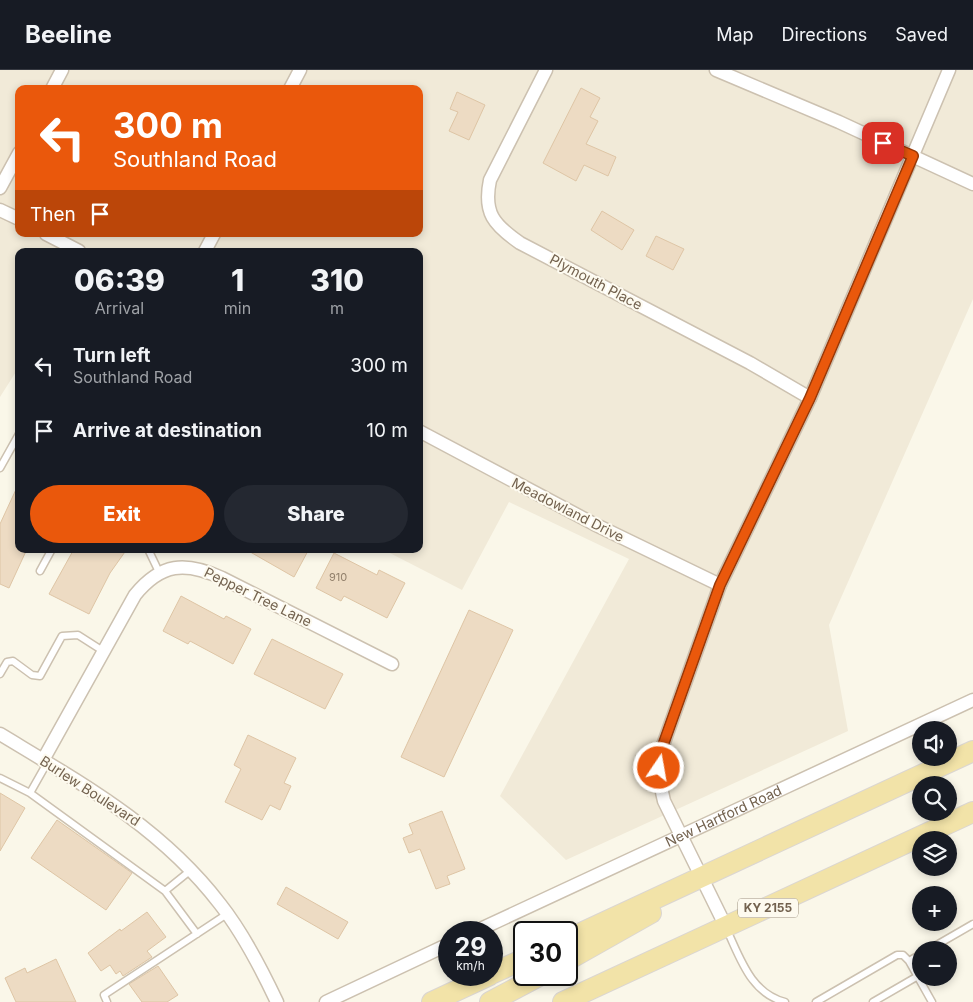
<!DOCTYPE html>
<meta charset="utf-8">
<style>
:root{--surface:#171b24;--page:#242831;--text:#f1f3f6;--muted:#9ea1a6;--line:#363941;--accent:#ea580c}
body{margin:0;font-family:Inter,sans-serif;background:var(--page);color:var(--text);height:100vh;display:flex;flex-direction:column;font-size:19px;white-space:nowrap}
*{box-sizing:border-box;margin:0}
p{font-size:16px;color:var(--muted)}
.icon{flex:none;width:28px;height:28px;fill:none;stroke:currentColor;stroke-width:2;stroke-linecap:round;stroke-linejoin:round}
.map{position:relative;flex:1;overflow:hidden}
.sheet{position:absolute;left:15px;top:178px;width:408px;height:305px;display:flex;flex-direction:column;background:var(--surface);border-radius:10px;box-shadow:0 2px 8px #0003}
.sheet>*{flex:none}
.top-card{position:absolute;left:15px;top:15px;width:408px;height:152px;border-radius:10px;box-shadow:0 2px 8px #0003;background:#ea580c;color:#fff;overflow:hidden}
.buttons{position:absolute;left:912px;top:651px;display:grid;gap:10px}
.buttons a{display:grid;place-items:center;width:45px;height:45px;border-radius:50%;background:var(--surface);box-shadow:0 2px 8px #0003;font-size:25px}
.speed{position:absolute;left:438px;top:851px;display:flex;gap:10px;font-size:25px;font-weight:700;text-align:center}
.speed>*{display:grid;place-content:center;width:65px;height:65px;border-radius:50%;background:var(--surface);box-shadow:0 2px 8px #0003;line-height:1}
.speed small{font-size:12px;font-weight:400}
.speed .limit{border:2px solid #111;border-radius:8px;background:#fff;color:#111}
.pin{position:absolute;display:grid;place-items:center;width:42px;height:42px;color:#fff;margin:-21px;border-radius:10px;box-shadow:0 2px 8px #0006}
.me{position:absolute;width:55px;margin:-28px;rotate:12deg;stroke-linejoin:round;filter:drop-shadow(0 0 4px #0008)}
.turn{display:flex;align-items:center;gap:18px;height:105px;padding:0 15px;font-size:22px}
.turn .icon{width:65px;height:65px;stroke-width:2.5}
.turn b{display:block;font-size:35px;line-height:42px}
.then{display:flex;align-items:center;height:48px;padding:0 15px;background:#0003;gap:10px;font-size:19px}
.eta{display:flex;justify-content:space-evenly;align-items:center;height:85px;text-align:center}
.eta b{font-size:30px;font-weight:800;line-height:35px}
.button{display:flex;gap:10px;margin-top:auto;padding:10px 15px}
.button a{flex:1;height:58px;border-radius:30px;background:var(--accent);color:#fff;font-size:20px;font-weight:800;line-height:58px;text-align:center}
.button a+a{background:var(--page);color:var(--text)}
ul{padding:0;list-style:none}
li{display:flex;align-items:center;gap:15px;height:65px;padding:0 15px}
li div{flex:1}
li b{display:block;font-size:19px}
li em{font-style:normal}
header{display:flex;align-items:center;gap:30px;box-sizing:border-box;height:70px;padding:0 25px;background:var(--surface);border-bottom:1px solid var(--line)}
header strong{font-size:24px}
nav{display:flex;gap:28px;margin-inline-start:auto;font-size:18px}
.map>svg:first-child{display:block}
.residential{fill:#f1ead8;fill-rule:evenodd}
.building{fill:#eddbc3;stroke:#dec5a5}
.lines{fill:none;stroke-linecap:round;stroke-linejoin:round}
.lane-casing{stroke:#ccc1b0;stroke-width:9}
.street-casing{stroke:#ccc1b0;stroke-width:15}
.primary-casing{stroke:#dbd6d1;stroke-width:22}
.lane{stroke:#fff;stroke-width:6}
.street{stroke:#fff;stroke-width:12}
.primary{stroke:#f2e3a8;stroke-width:20}
.route-casing{stroke:#983908;stroke-width:12}
.route{stroke:#ea580c;stroke-width:9}
.labels{text-anchor:middle;stroke-width:4;stroke-linejoin:round;paint-order:stroke}
.number-label{font-size:11px;fill:#92806c}
.shield{fill:#fdfaef;stroke:#9c907f;stroke-width:1}
.shield-label{font-size:12px;font-weight:bold;fill:#73624f}
.street-label{font-size:14px;fill:#73624f;stroke:#fdfaef}
</style>
<header>
<strong>Beeline</strong>
<nav><a>Map</a><a>Directions</a><a>Saved</a></nav>
</header>
<div class="map">
<svg width="973" height="932" viewBox="0 0 973 932">
<rect width="100%" height="100%" fill="#faf7e9"/>
<path class="residential" d="M 0,0 L 973,0 L 973,229 L 829,555 L 848,661 L 566,790 L 500,726 L 629,489 L 509,432 L 462,520 L 382,479 L 419,479 L 419,181 L 19,181 L 19,297 L 0,327 ZM 19,19 L 419,19 L 419,164 L 19,164 Z"/>
<path class="building" d="M 581,18 L 600,28 L 590,47 L 598,51 L 586,74 L 616,87 L 608,106 L 584,95 L 576,111 L 543,93 Z
M 457,22 L 485,35 L 469,70 L 449,61 L 458,42 L 450,39 Z
M 602,141 L 634,160 L 622,180 L 591,160 Z
M 656,166 L 684,179 L 673,200 L 646,186 Z
M 19,413 L 19,479 L 27,479 L 9,518 L 0,514 L 0,454 Z
M 74,479 L 127,479 L 110,503 L 89,544 L 49,524 Z
M 245,479 L 309,479 L 294,507 Z
M 334,483 L 377,505 L 379,500 L 405,513 L 387,548 L 344,526 L 341,531 L 316,518 Z
M 181,526 L 224,549 L 226,546 L 251,559 L 233,594 L 190,571 L 188,574 L 163,561 Z
M 469,540 L 513,560 L 444,707 L 401,687 Z
M 272,569 L 343,604 L 325,639 L 254,604 Z
M 248,665 L 296,688 L 284,713 L 291,716 L 280,740 L 270,735 L 262,750 L 225,732 L 241,699 L 234,695 Z
M 0,723 L 25,738 L 0,781 Z
M 442,741 L 465,799 L 447,806 L 450,814 L 436,819 L 420,779 L 409,783 L 403,768 L 413,764 L 409,754 Z
M 57,750 L 132,803 L 106,840 L 31,788 Z
M 286,817 L 348,852 L 338,869 L 277,834 Z
M 147,842 L 166,867 L 147,881 L 152,887 L 123,906 L 120,901 L 116,904 L 110,895 L 101,901 L 88,883 L 120,859 L 121,861 Z
M 56,889 L 76,932 L 16,932 L 5,908 L 25,898 L 27,903 Z
M 158,896 L 178,925 L 167,932 L 142,932 L 129,914 Z"/>
<g class="lines">
<g class="lane-casing">
<path id="lane" d="M 0,398 L 19,364
M 148,479 L 159,502
M 40,501 L 52,479
M 0,604 L 7,592 L 13,591 L 32,605 L 40,606 L 62,566 L 78,565 L 103,581
M 0,708 L 30,723 L 47,693
M 30,723 L 165,821 L 191,800
M 165,821 L 197,864
M 726,858 C 740,887 750,923 785,932
M 928,880 L 973,854
M 909,891 L 921,884
M 107,932 L 104,925 L 227,844
M 816,932 L 897,885 L 903,885 L 909,891 L 932,932
M 873,932 L 918,906"/>
</g>
<g class="street-casing">
<g id="street">
<path d="M 546,0 L 490,110 C 483,143 494,155 520,173 L 750,293 L 810,328"/>
<path d="M 716,0 L 839,52 L 973,114"/>
<path d="M 52,19 L 62,0"/>
<path d="M 290,19 L 300,0"/>
<path d="M 0,118 L 19,83"/>
<path d="M 0,140 L 19,149"/>
<path d="M 46,164 L 79,181"/>
<path d="M 205,181 L 214,164"/>
<path d="M 419,361 L 594,454 L 720,515"/>
<path d="M 0,664 C 81,713 161,757 220,834 C 243,863 261,898 277,932"/>
<path d="M 43,690 L 135,525 C 161,493 185,491 222,508 L 392,594"/>
<path d="M 726,857 L 664,731 C 659,712 659,697 662,678 L 720,515 L 810,328 L 949,0"/>
<path id="s1" d="M 474,862 L 973,630"/>
<path d="M 326,932 L 449,874"/>
</g>
</g>
<g class="primary-casing">
<path id="primary" d="M 566,870 L 973,681
M 566,891 L 651,843
M 491,904 L 524,889
M 432,932 L 490,905
M 490,932 L 541,905
M 563,932 L 973,742"/>
</g>
<use href="#lane" class="lane"/>
<use href="#street" class="street"/>
<use href="#primary" class="primary"/>
</g>
<g class="lines">
<g class="route-casing">
<path id="route" d="M 659,698 L 662,678 L 720,515 L 810,328 L 913,86 L 883,73"/>
</g>
<use href="#route" class="route"/>
</g>
<g class="labels">
<g class="number-label">
<text x="338" y="511">910</text>
</g>
<rect class="shield" x="738" y="828.5" width="60" height="19" rx="4"/>
<g class="shield-label">
<text x="768" y="842">KY 2155</text>
</g>
<g class="street-label">
<text transform="translate(596 212) rotate(28)" y="5">Plymouth Place</text>
<text transform="translate(568 440) rotate(27)" y="5">Meadowland Drive</text>
<text transform="translate(258 527) rotate(26)" y="5">Pepper Tree Lane</text>
<text transform="translate(90 721) rotate(33)" y="5">Burlew Boulevard</text>
<text dy="5" stroke="none"><textPath href="#s1" startOffset="275">New Hartford Road</textPath></text>
</g>
</g>
</svg>
<div class="buttons">
<a><svg class="icon" aria-label="sound" viewBox="0 0 24 24"><path d="M4 9h4l5-4v14l-5-4H4zM17 9q2 3 0 6"/></svg></a>
<a><svg class="icon" aria-label="search" viewBox="0 0 24 24"><circle cx="10" cy="10" r="6"/><path d="M15 15l6 6"/></svg></a>
<a><svg class="icon" aria-label="layers" viewBox="0 0 24 24"><path d="M12 4l9 5-9 5-9-5zM3 14l9 5 9-5"/></svg></a>
<a>+</a>
<a>−</a>
</div>
<div class="speed"><div>29<small>km/h</small></div><div class="limit">30</div></div>
<div class="pin" style="left:883px;top:73px;background:#d93025"><svg class="icon" aria-label="arrive" viewBox="0 0 24 24"><path d="M6 21V4h12l-3 4 3 4H6"/></svg></div>
<svg class="me" style="left:659px;top:698px" viewBox="-20 -20 40 40"><circle r="17" fill="#ea580c" stroke="#fff" stroke-width="3"/><path d="M0-11L8 9 0 5-8 9z" fill="#fff"/></svg>
<div class="top-card">
<div class="turn"><svg class="icon" aria-label="left" viewBox="0 0 24 24"><path d="M17 20v-9H6M10 6l-5 5 5 5"/></svg><div><b>300 m</b>Southland Road</div></div>
<div class="then">Then<svg class="icon" aria-label="arrive" viewBox="0 0 24 24"><path d="M6 21V4h12l-3 4 3 4H6"/></svg></div>
</div>
<section class="sheet">
<div class="eta">
<div><b>06:39</b><p>Arrival</p></div>
<div><b>1</b><p>min</p></div>
<div><b>310</b><p>m</p></div>
</div>
<ul>
<li><svg class="icon" aria-label="left" viewBox="0 0 24 24"><path d="M17 20v-9H6M10 6l-5 5 5 5"/></svg><div><b>Turn left</b><p>Southland Road</p></div><em>300 m</em></li>
<li><svg class="icon" aria-label="arrive" viewBox="0 0 24 24"><path d="M6 21V4h12l-3 4 3 4H6"/></svg><div><b>Arrive at destination</b></div><em>10 m</em></li>
</ul>
<div class="button"><a>Exit</a><a>Share</a></div>
</section>
</div>
